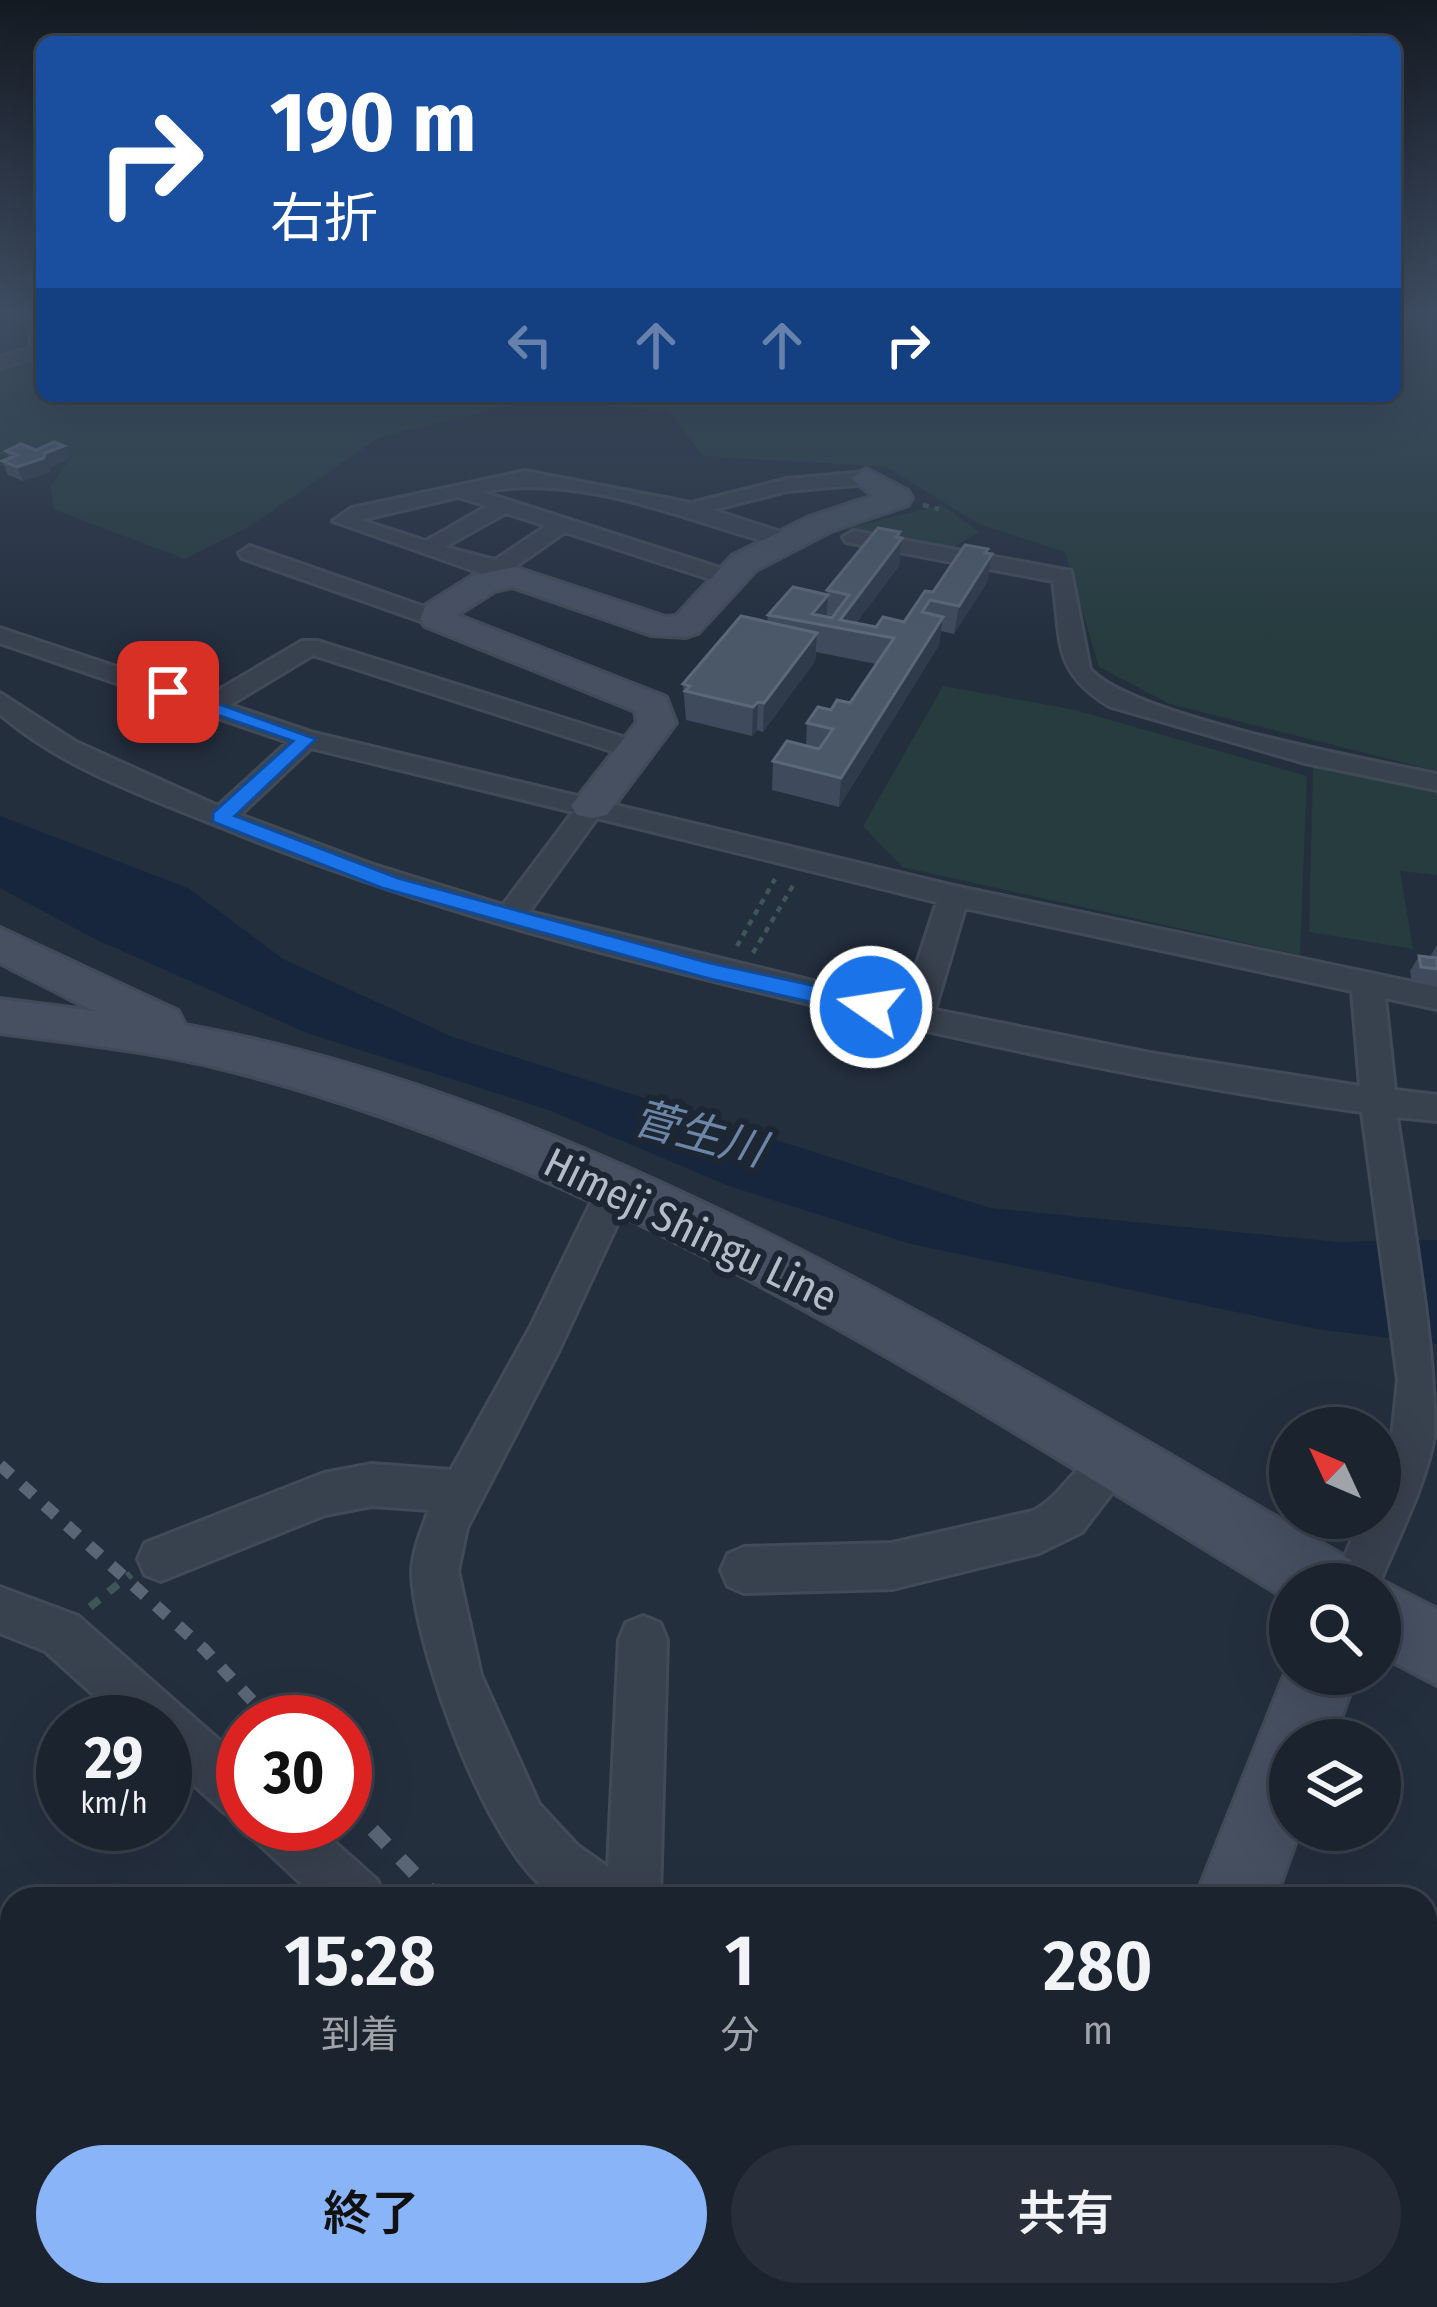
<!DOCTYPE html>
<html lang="ja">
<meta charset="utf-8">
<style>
:root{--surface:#1b232e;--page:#282f3a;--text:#f1f3f6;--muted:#a0a4aa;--line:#39404a;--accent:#8ab4f8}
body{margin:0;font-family:"Fira Sans Condensed","Noto Sans JP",sans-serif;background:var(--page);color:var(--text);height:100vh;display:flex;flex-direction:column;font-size:45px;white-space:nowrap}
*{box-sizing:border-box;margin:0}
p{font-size:39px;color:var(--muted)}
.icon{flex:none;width:66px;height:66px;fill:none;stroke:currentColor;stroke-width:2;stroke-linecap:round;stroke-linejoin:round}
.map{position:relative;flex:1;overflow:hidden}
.sheet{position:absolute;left:0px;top:1887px;width:1437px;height:420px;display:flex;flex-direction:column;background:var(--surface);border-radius:36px 36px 0 0;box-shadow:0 12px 48px #0002,0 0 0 3px var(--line)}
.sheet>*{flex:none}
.guide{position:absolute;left:36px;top:36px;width:1365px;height:366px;border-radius:18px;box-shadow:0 12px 48px #0002,0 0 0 3px var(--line);background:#1a4fa0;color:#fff;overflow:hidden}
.needle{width:78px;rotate:314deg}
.tools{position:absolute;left:1269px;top:1407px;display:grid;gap:24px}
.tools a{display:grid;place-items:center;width:132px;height:132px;border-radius:50%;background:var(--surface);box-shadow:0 12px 48px #0002,0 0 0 3px var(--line);font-size:60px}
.speed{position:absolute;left:36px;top:1695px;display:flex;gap:24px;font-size:60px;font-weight:700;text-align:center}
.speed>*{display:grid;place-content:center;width:156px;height:156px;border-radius:50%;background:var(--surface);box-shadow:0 12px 48px #0002,0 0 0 3px var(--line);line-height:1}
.speed small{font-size:30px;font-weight:400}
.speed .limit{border:18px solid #d22;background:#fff;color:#111}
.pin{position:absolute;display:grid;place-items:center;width:102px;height:102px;color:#fff;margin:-51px;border-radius:24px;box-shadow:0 6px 18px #0006}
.me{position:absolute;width:132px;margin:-66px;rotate:283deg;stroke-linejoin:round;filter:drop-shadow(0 0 9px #0008)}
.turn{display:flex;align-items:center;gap:42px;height:252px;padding:0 36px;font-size:54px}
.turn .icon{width:156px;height:156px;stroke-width:2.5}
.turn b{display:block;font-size:84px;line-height:102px}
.lanes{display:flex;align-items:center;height:114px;padding:0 36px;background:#0003;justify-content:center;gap:60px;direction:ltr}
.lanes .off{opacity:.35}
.eta{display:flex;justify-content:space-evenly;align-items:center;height:204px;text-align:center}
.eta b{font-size:72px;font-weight:600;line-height:84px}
.action{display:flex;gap:24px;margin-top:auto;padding:24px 36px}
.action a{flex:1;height:138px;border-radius:72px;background:var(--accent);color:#111;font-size:48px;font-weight:600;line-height:138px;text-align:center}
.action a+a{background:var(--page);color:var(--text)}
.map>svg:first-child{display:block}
.green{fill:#263c3f}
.water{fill:#17263c}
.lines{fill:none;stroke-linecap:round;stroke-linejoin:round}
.street-casing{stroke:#414a57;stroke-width:6}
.secondary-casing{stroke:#414a57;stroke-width:6}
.path-far2{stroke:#3f5557;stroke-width:4.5;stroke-dasharray:6 6;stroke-linecap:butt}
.path-far1{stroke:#3f5557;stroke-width:8;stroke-dasharray:12 12;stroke-linecap:butt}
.path{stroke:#3f5557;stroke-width:9;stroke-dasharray:14 14;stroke-linecap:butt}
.street{fill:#38414e;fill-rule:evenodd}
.secondary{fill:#465061;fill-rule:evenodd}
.rail-far1{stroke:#5a6575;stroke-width:12;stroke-dasharray:15 15;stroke-linecap:butt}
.rail{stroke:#5a6575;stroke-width:14;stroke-dasharray:20 20;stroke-linecap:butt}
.wall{fill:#3f4b5c}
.shaded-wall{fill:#2f3b4b}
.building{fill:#4b5868;stroke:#5c6777;stroke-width:3}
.route{fill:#1a73e8;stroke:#114b97;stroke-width:3}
.labels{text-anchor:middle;stroke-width:12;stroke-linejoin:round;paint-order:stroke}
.street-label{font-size:42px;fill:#b4bcc9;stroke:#1d2633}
.water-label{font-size:45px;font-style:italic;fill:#6d86a8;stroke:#1d2633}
</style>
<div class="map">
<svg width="1437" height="2307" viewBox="0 0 1437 2307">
<rect width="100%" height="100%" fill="#242f3e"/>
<path class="green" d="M 1395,316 L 1437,316 L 1437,771 L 1170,704 L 1099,667 L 1065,552 L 979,524 L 886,467 L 703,456 L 669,412 L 540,398 L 380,437 L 250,526 L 185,559 L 53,509 L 51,486 L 71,457 L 48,451 L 0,466 L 0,368 L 42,354 L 42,396 L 1395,396 Z
M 942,505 L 979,532 L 952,548 L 844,529 Z
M 943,686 L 1075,710 L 1307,776 L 1300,955 L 902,867 L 863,826 Z
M 1313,767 L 1437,790 L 1437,875 L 1400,871 L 1413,949 L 1309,932 Z"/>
<path class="water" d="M 0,816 L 188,888 L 283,959 L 455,1038 L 990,1208 L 1339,1242 L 1437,1240 L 1437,1344 L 1317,1329 L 911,1244 L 729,1186 L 549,1110 L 307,1033 L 93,938 L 0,888 Z"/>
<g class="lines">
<g class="street-casing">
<path id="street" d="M 12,316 L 42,317 L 42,355 L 0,368 L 0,357 L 30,348 L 30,324 Z
M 525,471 L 691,503 L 787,479 L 866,472 L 876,478 L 866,484 L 787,491 L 713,510 L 793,536 L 793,546 L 785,547 C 691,523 581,471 483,492 L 736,573 L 736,583 L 728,585 L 565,532 L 509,571 L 486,575 L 333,521 L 352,508 ZM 458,497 L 487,506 L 426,541 L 361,520 ZM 506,513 L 546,526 L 495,560 L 445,547 Z
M 854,531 L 1071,571 L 1090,669 C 1131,716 1367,760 1437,774 L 1437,790 L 1305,763 L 1109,706 C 1052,671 1062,642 1053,581 L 846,542 L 843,537 Z
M 250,546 L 445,614 L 449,619 L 445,624 L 429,624 L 242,558 L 239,553 Z
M 0,628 L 207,697 L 302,641 L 318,641 L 645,744 L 649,750 L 636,758 L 627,756 L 313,655 L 230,705 L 314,733 L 954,886 L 1437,987 L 1437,1009 L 1385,998 L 1395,1090 L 1437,1095 L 1437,1121 L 1397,1117 C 1410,1205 1437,1353 1434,1437 C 1425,1487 1398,1537 1379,1584 L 1333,1584 L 1361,1518 L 1380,1518 L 1380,1473 L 1392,1437 L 1398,1380 L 1362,1112 C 1179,1087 998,1048 818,1006 C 617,959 417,907 226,829 C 150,798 63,769 0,714 L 0,693 L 76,742 L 218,806 L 288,742 L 0,643 ZM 311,748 L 573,812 L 503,905 L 371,864 L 240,815 ZM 597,818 L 937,902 L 904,1003 L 529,912 ZM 965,908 L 1352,991 L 1360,1086 L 1150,1053 L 935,1010 Z
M 616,1173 L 629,1178 L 634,1188 L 558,1352 L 467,1528 L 458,1571 L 481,1675 L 539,1804 L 578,1846 L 608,1867 L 619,1640 L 626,1623 L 643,1616 L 660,1623 L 667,1640 L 660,1899 C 636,1899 577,1906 558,1897 C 491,1864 414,1646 412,1573 C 412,1554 422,1528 429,1510 L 372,1506 L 325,1515 L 161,1581 L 145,1575 L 138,1559 L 145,1543 L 324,1473 L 372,1464 L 451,1470 L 530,1328 L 603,1178 Z
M 1115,1440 L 1130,1446 L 1137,1460 L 1082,1532 L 1039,1553 L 892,1589 L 744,1593 L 728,1586 L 721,1570 L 728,1554 L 744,1547 L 892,1543 L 1033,1511 C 1066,1494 1081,1453 1115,1440 Z
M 0,1587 L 78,1616 L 243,1761 L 243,1821 L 225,1813 L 165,1759 L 165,1722 L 124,1722 L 45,1651 L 0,1633 Z
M 249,1824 L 314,1824 L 377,1880 L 385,1899 L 318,1899 L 257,1842 Z
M 1425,2288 L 1433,2307 L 1358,2307 L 1353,2295 L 1425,2295 Z
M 276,2295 L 340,2295 L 344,2307 L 280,2307 Z
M 1143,2295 L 1217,2295 L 1222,2307 L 1148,2307 Z
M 1219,2295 L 1291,2295 L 1296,2307 L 1224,2307 Z"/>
</g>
<g class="secondary-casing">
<path id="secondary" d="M 866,469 L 908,491 L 912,498 L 908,505 L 831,531 L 756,570 L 698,633 L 686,637 L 651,635 L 512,587 L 495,591 L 457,615 L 666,697 L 676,723 L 607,815 L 592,818 L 577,815 L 571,806 L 637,722 L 635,711 L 425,626 L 420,619 L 426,605 L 472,576 L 514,567 L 666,617 L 676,616 L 732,556 L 809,517 L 873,496 L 851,478 Z
M 0,928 L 178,1011 L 185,1025 C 594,1100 993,1355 1351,1560 L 1361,1584 L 1290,1584 L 1290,1601 C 952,1395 612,1166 224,1069 C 151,1051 75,1043 0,1033 L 0,999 L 94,1011 L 0,963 Z
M 1380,1580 L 1437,1609 L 1437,1685 L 1380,1655 L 1380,1584 L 1370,1584 Z
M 1290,1661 L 1290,1674 L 1357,1674 L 1333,1740 L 1290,1740 L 1290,1830 L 1300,1830 L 1275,1899 L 1195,1899 Z
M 638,2295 L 734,2295 L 736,2302 L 734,2307 L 633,2307 Z"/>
</g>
<path class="path-far2" d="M 923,505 L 939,509
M 737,946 L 775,879
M 753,953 L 795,882"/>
<path class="path-far1" d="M 90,1607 L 131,1574"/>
<path class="path" d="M 784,2295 L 794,2307
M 816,2295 L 824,2303
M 1096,2295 L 1110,2307
M 1322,2295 L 1338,2307
M 754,2307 L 761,2295"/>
<use href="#street" class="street"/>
<use href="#secondary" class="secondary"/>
<path class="rail-far1" d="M 0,1465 L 204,1649 L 272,1722"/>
<path class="rail" d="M 345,1801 L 439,1899
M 859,2295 L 872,2307"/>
</g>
<path class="wall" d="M 64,446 L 69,459 L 51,467 L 50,472 L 23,481 L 8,475 L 2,461 L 9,458 L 6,451 L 36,450 Z
M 900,532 L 899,538 L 902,538 L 899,566 L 856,623 L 876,627 L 904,622 L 933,592 L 987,554 L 992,554 L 987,582 L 954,634 L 941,631 L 939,645 L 839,807 L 772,790 L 773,761 L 806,746 L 807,723 L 831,710 L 850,703 L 876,664 L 816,652 L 815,661 L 763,732 L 757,730 L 752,736 L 686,720 L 683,684 L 767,622 L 768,615 L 827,594 L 827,590 Z
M 1437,945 L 1437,986 L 1412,982 L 1410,971 L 1419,956 L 1430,957 Z
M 1039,2295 L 1092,2295 L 1106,2307 L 1034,2307 Z"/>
<path class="shaded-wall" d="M 64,446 L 69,459 L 51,467 L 50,472 L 23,481 L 17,467 Z
M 900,532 L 899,543 L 902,538 L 899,566 L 851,630 L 840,620 Z
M 988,549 L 985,565 L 992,554 L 987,582 L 954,634 L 959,606 Z
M 828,595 L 826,623 L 812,614 Z
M 943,617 L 939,645 L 839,807 L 841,778 Z
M 817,633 L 815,661 L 763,732 L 764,703 Z
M 758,702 L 757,730 L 752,736 L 753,707 Z"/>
<path class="building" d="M 54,442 L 64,446 L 45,453 L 44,458 L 17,467 L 2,461 L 17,455 L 6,451 L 21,444 L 36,450 Z
M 878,528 L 900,532 L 896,537 L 902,538 L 840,620 L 876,627 L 883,617 L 904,622 L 925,591 L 933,592 L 965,545 L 988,549 L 985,553 L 992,554 L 959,606 L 930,600 L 922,612 L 943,617 L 841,778 L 773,761 L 787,741 L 819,749 L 833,729 L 807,723 L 818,707 L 831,710 L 837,700 L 850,703 L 894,638 L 768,615 L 793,587 L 828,595 L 812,614 L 832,618 L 849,595 L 827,590 Z
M 741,616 L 817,633 L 764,703 L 758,702 L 753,707 L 685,691 L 690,686 L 683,684 Z
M 1419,956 L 1437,958 L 1437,969 L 1421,967 Z
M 747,2295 L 767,2295 L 760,2307 Z
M 1053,2295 L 1070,2295 L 1079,2303 L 1082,2295 L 1092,2295 L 1106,2307 L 1048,2307 Z"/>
<linearGradient id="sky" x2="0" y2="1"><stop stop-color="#141a22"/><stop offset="0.49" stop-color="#3f4d63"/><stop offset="1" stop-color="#3f4d63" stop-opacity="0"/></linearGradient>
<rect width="1437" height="639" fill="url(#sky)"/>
<path class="route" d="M 162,688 L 175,688 L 316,739 L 235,816 L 398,878 L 710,963 L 871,998 L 884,1007 L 871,1016 L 710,979 L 382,888 L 213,822 L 213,813 L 293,741 L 162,696 Z"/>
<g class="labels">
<g class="street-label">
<text transform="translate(691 1229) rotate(26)" y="15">Himeji Shingu Line</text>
</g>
<g class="water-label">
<text transform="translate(699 1133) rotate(15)" y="16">菅生川</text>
</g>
</g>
</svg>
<div class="tools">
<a><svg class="needle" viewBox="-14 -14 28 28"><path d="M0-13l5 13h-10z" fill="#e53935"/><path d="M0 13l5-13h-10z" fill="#a0a4aa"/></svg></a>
<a><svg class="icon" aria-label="search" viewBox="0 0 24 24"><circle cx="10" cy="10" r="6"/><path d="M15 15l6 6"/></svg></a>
<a><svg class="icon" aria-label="layers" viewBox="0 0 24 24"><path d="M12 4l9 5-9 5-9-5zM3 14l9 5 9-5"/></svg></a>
</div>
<div class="speed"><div>29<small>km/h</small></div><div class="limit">30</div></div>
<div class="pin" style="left:168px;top:692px;background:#d93025"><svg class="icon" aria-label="arrive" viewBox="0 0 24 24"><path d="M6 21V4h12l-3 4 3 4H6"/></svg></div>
<svg class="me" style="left:871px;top:1007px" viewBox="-20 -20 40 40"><circle r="17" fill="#1a73e8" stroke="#fff" stroke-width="3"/><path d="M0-11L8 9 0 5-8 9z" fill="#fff"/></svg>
<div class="guide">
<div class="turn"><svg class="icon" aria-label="right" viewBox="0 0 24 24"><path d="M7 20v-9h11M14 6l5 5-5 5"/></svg><div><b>190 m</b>右折</div></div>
<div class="lanes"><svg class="icon off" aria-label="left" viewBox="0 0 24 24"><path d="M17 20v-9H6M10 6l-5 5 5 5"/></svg><svg class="icon off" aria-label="ahead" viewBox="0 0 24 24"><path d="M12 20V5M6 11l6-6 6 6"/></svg><svg class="icon off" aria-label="ahead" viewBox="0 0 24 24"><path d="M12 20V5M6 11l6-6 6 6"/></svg><svg class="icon" aria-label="right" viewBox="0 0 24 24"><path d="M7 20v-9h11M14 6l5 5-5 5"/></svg></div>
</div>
<section class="sheet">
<div class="eta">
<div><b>15:28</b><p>到着</p></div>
<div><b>1</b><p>分</p></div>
<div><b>280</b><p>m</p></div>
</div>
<div class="action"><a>終了</a><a>共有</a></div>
</section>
</div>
